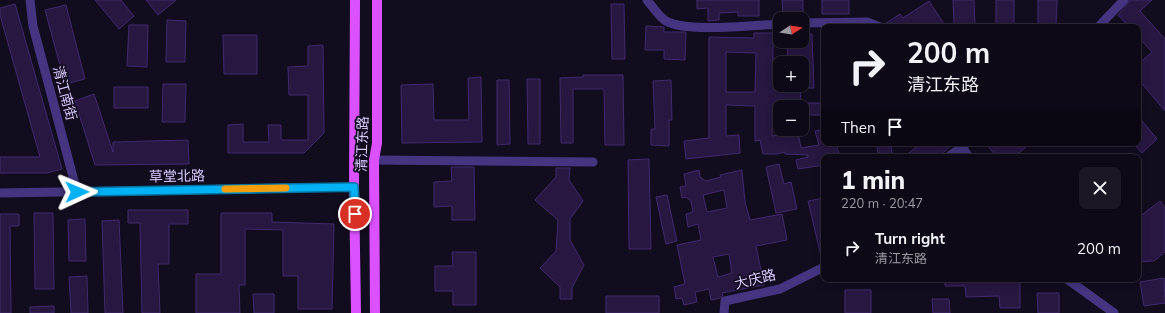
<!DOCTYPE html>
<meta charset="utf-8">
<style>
:root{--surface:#0e0917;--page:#1c1724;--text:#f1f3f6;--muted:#9b9aa1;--line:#2e2a36}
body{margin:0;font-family:Mulish,"Noto Sans SC",sans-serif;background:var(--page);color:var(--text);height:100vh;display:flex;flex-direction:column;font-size:15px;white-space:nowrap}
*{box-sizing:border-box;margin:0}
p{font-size:13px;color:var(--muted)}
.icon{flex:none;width:22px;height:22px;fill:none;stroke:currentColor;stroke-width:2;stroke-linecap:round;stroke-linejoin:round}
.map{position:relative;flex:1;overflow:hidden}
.side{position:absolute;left:821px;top:154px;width:320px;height:128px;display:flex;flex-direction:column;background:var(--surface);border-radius:8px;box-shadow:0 2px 10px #0003,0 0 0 1px var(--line)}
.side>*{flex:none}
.top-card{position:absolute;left:821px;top:24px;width:320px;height:122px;border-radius:8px;box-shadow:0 2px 10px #0003,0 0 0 1px var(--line);background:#0e0917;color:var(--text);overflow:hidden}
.needle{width:26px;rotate:78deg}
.fabs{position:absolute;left:773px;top:12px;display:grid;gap:8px}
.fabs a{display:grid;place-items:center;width:36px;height:36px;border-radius:8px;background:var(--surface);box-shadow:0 2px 10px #0003,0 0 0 1px var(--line);font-size:20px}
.pin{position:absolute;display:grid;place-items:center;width:34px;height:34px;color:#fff;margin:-17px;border:2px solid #fff;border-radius:50%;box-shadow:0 1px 4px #0007}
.me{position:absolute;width:44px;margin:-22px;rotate:89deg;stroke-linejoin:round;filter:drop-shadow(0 0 3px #0008)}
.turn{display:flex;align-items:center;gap:14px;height:84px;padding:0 20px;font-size:18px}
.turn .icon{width:52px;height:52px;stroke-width:2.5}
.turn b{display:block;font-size:28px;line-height:34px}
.then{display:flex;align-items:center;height:38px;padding:0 20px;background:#0003;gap:8px;font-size:15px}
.round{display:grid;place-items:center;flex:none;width:42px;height:42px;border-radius:8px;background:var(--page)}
.summary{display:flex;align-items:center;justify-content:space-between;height:68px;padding:0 20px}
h1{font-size:24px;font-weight:800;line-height:30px}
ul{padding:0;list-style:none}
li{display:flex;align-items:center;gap:12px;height:52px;padding:0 20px}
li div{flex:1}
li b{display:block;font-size:15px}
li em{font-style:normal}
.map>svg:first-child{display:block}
.building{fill:#271741;stroke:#42286e;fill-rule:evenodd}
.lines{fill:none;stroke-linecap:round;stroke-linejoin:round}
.minor{stroke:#453580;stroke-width:9}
.major{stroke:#dc51ff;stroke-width:10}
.route-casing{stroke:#00739f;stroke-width:10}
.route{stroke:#00b1f5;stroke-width:7}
.slow{stroke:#f59e0b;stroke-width:7}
.labels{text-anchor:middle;stroke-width:3.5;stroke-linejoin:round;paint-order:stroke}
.street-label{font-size:14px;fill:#d9caff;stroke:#120c1f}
</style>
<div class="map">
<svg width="1165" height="313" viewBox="0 0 1165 313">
<rect width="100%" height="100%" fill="#120c1f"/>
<path class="building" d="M 95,0 L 121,0 L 134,16 L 119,29 Z
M 146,0 L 176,0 L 158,15 Z
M 697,0 L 759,0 L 759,16 L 738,16 L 738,12 L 719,13 L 719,20 L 708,21 L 708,8 L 697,9 Z
M 782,0 L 803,0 L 803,16 L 783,16 Z
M 822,0 L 849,0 L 849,14 L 822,14 Z
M 953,0 L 974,0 L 975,26 L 954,26 Z
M 996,0 L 1014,0 L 1014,27 L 996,27 Z
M 1038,0 L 1057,0 L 1056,26 L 1038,27 Z
M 1130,0 L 1152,0 L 1140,11 L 1165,39 L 1165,111 L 1138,79 L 1138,64 L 1152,52 L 1138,37 L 1138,27 L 1129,27 L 1118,15 Z
M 929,1 L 946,27 L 886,27 L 885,24 L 900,14 L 903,18 Z
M 15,4 L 62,169 L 47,173 L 0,173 L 0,157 L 40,157 L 0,15 L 0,8 Z
M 611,4 L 624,4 L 625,59 L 612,59 Z
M 66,5 L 85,79 L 65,84 L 45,10 Z
M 167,20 L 186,21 L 185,62 L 166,62 Z
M 129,25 L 148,25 L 147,67 L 127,66 Z
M 646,26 L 664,27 L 664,32 L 686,32 L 685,60 L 664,59 L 664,50 L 645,50 Z
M 754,33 L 773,33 L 773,85 L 800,85 L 801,107 L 773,107 L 772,136 L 798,132 L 801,148 L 819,145 L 815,131 L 824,129 L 824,143 L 836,143 L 840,157 L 824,157 L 824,165 L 798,169 L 796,160 L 808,157 L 808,155 L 785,154 L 785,152 L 777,154 L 763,154 L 760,140 L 755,141 L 755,106 L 726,105 L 726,136 L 739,135 L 740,153 L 686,159 L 684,141 L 709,138 L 709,37 L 754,38 ZM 726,52 L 756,53 L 755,92 L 726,92 Z
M 802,34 L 812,34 L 814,88 L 802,88 L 802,58 L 788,59 L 787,41 L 802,41 Z
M 223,35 L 257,35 L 257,74 L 224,74 Z
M 323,45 L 324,133 L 304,153 L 228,153 L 228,125 L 243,124 L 243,142 L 269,142 L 268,125 L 281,125 L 281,140 L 308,140 L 308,95 L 289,95 L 288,67 L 308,66 L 308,46 Z
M 583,75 L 623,75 L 624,145 L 605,145 L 604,89 L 573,89 L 573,143 L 561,143 L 560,78 L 583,77 Z
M 481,77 L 482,142 L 402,143 L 401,85 L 433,84 L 434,120 L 469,120 L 468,78 Z
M 527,79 L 540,79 L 540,144 L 528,144 Z
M 497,80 L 509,80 L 510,144 L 497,145 Z
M 671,80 L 672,120 L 669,120 L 669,146 L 651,145 L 651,129 L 655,129 L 653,81 Z
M 163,84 L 186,84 L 185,122 L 162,122 Z
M 114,87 L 148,87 L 148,108 L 114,108 Z
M 94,94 L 113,152 L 113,142 L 188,140 L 189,164 L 95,165 L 75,101 Z
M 802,103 L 824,103 L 824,115 L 802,115 Z
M 1138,116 L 1157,139 L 1142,153 L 1133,143 L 1138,143 Z
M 876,143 L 890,143 L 893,157 L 879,157 Z
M 921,143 L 953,143 L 953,144 L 938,157 L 904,157 Z
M 985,143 L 1031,143 L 1014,157 L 997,157 Z
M 649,159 L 651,249 L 629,249 L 628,160 Z
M 779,164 L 784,184 L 791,182 L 797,209 L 776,213 L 766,167 Z
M 451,167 L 474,167 L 475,220 L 452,220 L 452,206 L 434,207 L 434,182 L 452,181 Z
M 556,168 L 570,168 L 569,180 L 583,201 L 570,219 L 570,240 L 584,265 L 572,288 L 572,299 L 560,299 L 560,287 L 540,268 L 556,251 L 558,220 L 535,200 L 556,177 Z
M 699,170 L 700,177 L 706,181 L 721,177 L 720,175 L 742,170 L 745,202 L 750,220 L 782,214 L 787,240 L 756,246 L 764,285 L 722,293 L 723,296 L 720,298 L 711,300 L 709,289 L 695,292 L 697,302 L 684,305 L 682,298 L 676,299 L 674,287 L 685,284 L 677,245 L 701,240 L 698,224 L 688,227 L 686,214 L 693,212 L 691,201 L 686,197 L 682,198 L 680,187 L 686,186 L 684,174 ZM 724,190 L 727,208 L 707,212 L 703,195 ZM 729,254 L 732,273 L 718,277 L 713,257 Z
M 667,195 L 677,241 L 666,244 L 656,197 Z
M 824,198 L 824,256 L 821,256 L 808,201 Z
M 1160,201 L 1165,208 L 1165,252 L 1154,261 L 1138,262 L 1138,218 Z
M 128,210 L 188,210 L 188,224 L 169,224 L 169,264 L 158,264 L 160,313 L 142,313 L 140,223 L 128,223 Z
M 34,213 L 53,213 L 54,289 L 35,289 Z
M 221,213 L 272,213 L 272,222 L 334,224 L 332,309 L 298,309 L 298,276 L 283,276 L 283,230 L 245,229 L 245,285 L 239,285 L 240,313 L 196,313 L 196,274 L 221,274 Z
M 0,214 L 19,214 L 19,226 L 10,226 L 11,313 L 0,313 Z
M 85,219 L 86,261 L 69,261 L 68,220 Z
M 119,220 L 123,313 L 105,313 L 102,221 Z
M 452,252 L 476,252 L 476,305 L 453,305 L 453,291 L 435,291 L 435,266 L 453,266 Z
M 87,276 L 88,313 L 71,313 L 69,277 Z
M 1164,278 L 1165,303 L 1144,306 L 1140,282 Z
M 945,279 L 1020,279 L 1020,308 L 1000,308 L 999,296 L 966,297 L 965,286 L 945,286 Z
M 845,290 L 871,290 L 871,313 L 845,313 Z
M 1037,293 L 1059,293 L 1059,313 L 1038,313 Z
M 253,294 L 274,294 L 274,313 L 254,313 Z
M 606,296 L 659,296 L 659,313 L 606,313 Z
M 932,299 L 949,299 L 950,313 L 933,313 Z
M 54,306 L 54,313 L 30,313 L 30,307 Z"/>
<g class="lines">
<path class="minor" d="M 30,0 L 33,26 L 77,192
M 647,0 C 652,6 659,17 666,21 C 686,33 754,25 780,24
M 802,23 L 867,22 L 880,27
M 1098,27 L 1124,0
M 959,143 L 969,157
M 948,157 L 967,143
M 374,160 L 593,162
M 0,193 L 354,187
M 1067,279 L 1114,313
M 724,313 L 725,301 L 780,289 L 824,267"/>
<path class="major" d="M 355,0 L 354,187 L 356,313
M 375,313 L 374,160 L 377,143 L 377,0"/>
</g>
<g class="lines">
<g class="route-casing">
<path id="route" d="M 77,192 L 354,187 L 355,214"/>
</g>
<use href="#route" class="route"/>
<path class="slow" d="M 225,189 L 286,188"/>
</g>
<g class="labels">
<g class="street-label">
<text transform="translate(65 93) rotate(75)" y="5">清江南街</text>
<text transform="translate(362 144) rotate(-88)" y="5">清江东路</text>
<text transform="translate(177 176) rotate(-1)" y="5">草堂北路</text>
<text transform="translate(755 279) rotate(-14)" y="5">大庆路</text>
</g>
</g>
</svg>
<div class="fabs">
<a><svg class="needle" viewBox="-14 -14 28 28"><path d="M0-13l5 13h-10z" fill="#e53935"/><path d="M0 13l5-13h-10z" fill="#9b9aa1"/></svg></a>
<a>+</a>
<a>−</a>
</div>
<div class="pin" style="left:355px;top:214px;background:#d93025"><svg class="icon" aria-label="arrive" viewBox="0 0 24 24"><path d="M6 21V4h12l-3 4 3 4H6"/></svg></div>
<svg class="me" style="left:77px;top:192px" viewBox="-20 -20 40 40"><path d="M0-17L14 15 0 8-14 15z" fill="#00b1f5" stroke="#fff" stroke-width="4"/></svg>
<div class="top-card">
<div class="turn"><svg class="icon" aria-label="right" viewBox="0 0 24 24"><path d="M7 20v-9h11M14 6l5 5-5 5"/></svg><div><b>200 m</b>清江东路</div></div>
<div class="then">Then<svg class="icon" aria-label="arrive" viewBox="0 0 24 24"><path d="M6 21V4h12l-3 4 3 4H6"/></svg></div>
</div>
<section class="side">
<div class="summary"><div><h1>1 min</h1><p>220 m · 20:47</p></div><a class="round"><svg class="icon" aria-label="close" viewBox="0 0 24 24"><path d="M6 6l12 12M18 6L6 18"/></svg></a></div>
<ul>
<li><svg class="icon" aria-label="right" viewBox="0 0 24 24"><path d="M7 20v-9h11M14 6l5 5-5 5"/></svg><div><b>Turn right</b><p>清江东路</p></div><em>200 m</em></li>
</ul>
</section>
</div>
